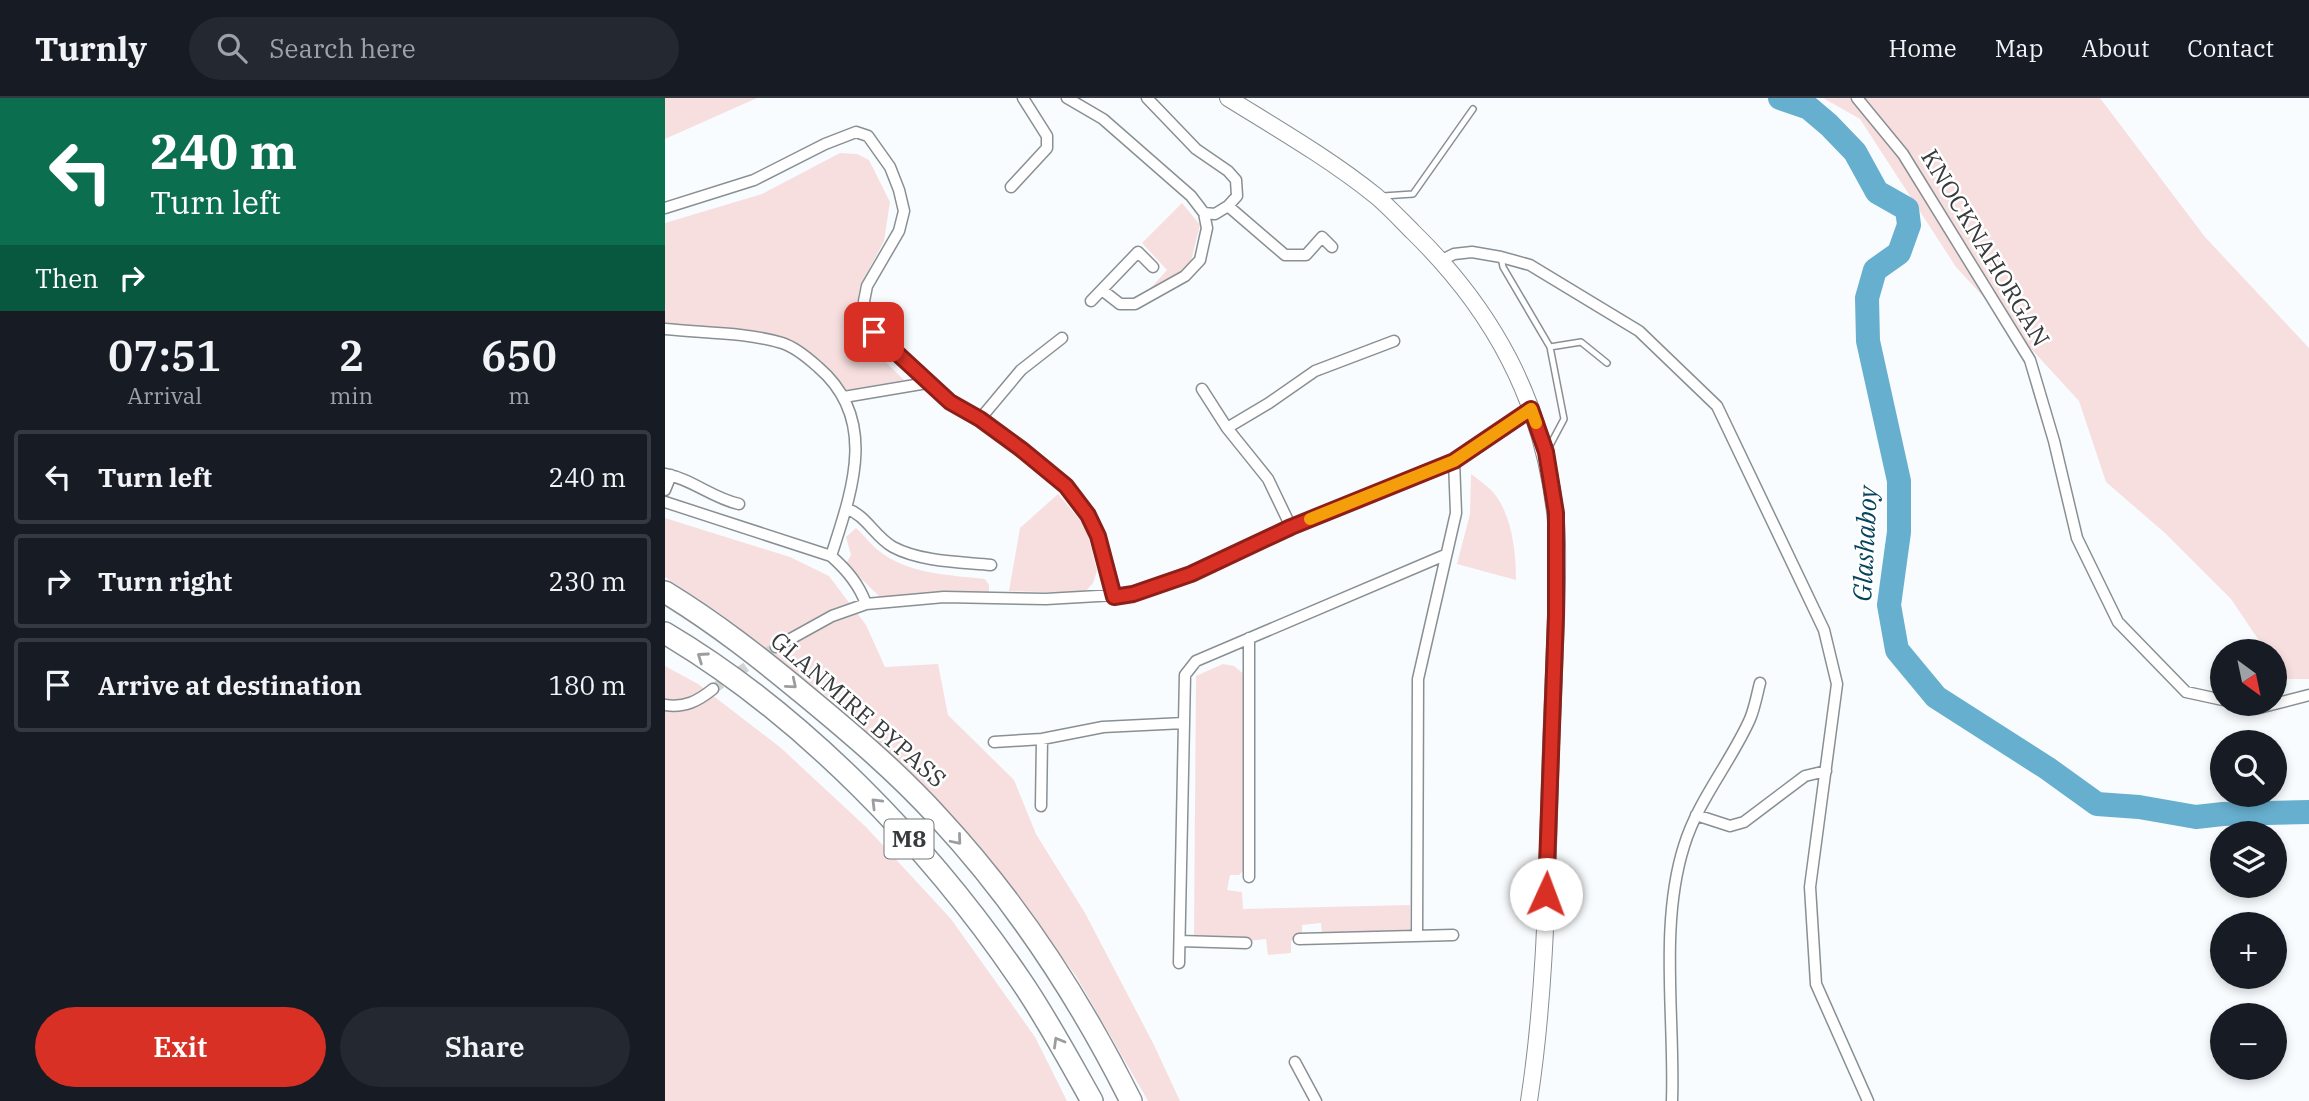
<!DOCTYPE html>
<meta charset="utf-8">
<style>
:root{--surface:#171b24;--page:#242831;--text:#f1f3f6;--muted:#9ea1a6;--line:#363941;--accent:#d93025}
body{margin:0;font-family:"IBM Plex Serif",serif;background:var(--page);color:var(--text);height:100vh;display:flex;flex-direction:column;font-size:26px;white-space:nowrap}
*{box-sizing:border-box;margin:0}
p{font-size:23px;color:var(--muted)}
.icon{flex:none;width:38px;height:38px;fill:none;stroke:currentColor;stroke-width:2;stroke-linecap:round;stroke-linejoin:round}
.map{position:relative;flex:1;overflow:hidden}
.panel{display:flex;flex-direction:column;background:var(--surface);width:665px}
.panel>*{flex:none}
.hud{background:#0b6e4f;color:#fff;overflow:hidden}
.needle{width:46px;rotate:147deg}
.fabs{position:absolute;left:1545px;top:541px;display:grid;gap:14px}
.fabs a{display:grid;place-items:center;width:77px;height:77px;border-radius:50%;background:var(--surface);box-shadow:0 4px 10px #0003;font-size:35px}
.pin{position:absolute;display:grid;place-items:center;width:60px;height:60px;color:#fff;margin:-30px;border-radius:14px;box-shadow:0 4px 10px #0006}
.me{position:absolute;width:77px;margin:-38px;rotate:2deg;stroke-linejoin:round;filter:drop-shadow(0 0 5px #0008)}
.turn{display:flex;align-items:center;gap:24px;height:147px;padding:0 35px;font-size:32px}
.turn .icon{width:91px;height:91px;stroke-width:2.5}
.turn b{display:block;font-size:49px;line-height:60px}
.then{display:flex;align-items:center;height:66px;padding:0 35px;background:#0003;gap:14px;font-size:26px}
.eta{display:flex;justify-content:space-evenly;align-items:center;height:119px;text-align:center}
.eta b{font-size:42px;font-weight:600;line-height:49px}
.button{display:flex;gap:14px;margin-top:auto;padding:14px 35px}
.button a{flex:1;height:80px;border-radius:42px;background:var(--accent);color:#fff;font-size:28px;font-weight:600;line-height:80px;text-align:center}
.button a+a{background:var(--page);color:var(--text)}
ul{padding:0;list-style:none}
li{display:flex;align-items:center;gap:21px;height:94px;margin:0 14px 10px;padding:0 21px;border:4px solid var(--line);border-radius:7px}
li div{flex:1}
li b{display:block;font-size:26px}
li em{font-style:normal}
header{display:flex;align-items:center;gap:42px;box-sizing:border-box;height:98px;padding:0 35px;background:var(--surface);border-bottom:2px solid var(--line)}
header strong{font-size:33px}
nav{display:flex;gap:38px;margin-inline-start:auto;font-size:24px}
.search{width:490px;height:63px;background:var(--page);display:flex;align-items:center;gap:18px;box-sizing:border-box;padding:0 24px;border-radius:38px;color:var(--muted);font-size:26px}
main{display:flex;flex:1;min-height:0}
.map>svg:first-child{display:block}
.green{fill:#f7dfdf}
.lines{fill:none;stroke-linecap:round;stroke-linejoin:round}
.river{stroke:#67afcf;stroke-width:24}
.street-tunnel{stroke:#d2d5d7;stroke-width:10;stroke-dasharray:10 5;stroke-linecap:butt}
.lane-casing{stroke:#889094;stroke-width:8}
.street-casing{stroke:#889094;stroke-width:13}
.secondary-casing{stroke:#889094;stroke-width:18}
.highway-casing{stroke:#889094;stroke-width:24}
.lane{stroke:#fff;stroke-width:5}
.street{stroke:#fff;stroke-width:10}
.secondary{stroke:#fff;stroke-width:16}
.highway{stroke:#fff;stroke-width:21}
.oneway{stroke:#9c9d9e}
.route-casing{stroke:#8d1f18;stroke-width:18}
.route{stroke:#d93025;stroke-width:12}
.slow{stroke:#f59e0b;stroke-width:12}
.labels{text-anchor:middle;stroke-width:5;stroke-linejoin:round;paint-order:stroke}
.shield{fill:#fff;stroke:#747677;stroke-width:2}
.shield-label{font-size:23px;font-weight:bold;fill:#383b3d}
.street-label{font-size:24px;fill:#383b3d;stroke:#fff}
.water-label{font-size:26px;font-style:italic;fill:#04455b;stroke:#fff}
</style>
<header>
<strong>Turnly</strong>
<div class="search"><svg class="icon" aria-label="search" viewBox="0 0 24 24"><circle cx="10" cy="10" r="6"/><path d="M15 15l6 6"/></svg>Search here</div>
<nav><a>Home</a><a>Map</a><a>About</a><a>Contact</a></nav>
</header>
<main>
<section class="panel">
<div class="hud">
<div class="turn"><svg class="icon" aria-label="left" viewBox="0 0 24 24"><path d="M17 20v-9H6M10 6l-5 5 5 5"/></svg><div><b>240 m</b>Turn left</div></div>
<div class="then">Then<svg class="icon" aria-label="right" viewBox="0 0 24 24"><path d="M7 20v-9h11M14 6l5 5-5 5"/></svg></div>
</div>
<div class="eta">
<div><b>07:51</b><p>Arrival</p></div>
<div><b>2</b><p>min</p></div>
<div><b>650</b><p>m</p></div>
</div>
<ul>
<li><svg class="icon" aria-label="left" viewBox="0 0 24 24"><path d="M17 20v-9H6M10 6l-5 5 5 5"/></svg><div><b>Turn left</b></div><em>240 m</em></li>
<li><svg class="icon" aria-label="right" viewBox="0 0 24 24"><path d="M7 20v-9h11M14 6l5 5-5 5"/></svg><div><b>Turn right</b></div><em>230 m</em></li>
<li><svg class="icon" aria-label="arrive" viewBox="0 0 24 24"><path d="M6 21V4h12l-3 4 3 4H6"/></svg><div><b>Arrive at destination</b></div><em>180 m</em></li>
</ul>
<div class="button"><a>Exit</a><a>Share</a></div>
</section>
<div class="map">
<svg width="1644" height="1003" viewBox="0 0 1644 1003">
<rect width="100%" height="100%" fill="#f9fcfe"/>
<path class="green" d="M 0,0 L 92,0 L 0,41 Z
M 1158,0 L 1435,0 L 1540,139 L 1644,250 L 1644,581 L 1620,581 L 1610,566 L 1610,553 L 1601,553 L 1566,501 L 1500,435 L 1441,384 L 1414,303 L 1291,169 L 1195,21 Z
M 175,55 L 192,56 L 204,62 L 225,104 L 219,143 L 195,188 L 189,222 L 194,238 L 239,282 L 182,292 L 163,272 L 128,243 L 0,226 L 0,125 L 97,96 Z
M 517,105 L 535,127 L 526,163 L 519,173 L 483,193 L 502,172 L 477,145 Z
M 806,376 C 813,381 821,387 827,393 C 847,415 851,454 851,482 L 792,466 L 805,416 Z
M 393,396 L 421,429 L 432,473 L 428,485 L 419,495 L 344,493 L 355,430 Z
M 0,420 L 125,459 L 164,478 L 201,527 L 220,569 L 273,566 L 283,617 L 349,682 L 371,736 L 420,815 L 489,947 L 515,1003 L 483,1003 L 411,878 L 339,782 L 270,701 L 179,612 L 57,517 L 0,479 Z
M 191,430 C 199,437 206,447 214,453 C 243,476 285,477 320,481 L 324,487 L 324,494 L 259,495 L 215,499 L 181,466 L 186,457 L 181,439 Z
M 558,566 L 569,568 L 580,577 L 578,773 L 574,777 L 565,777 L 562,792 L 577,794 L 578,811 L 745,807 L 745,835 L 657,837 L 656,825 L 637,827 L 637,839 L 626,843 L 626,855 L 603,857 L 601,841 L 538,848 L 529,840 L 531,578 Z
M 0,568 L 33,586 L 116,650 L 201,729 L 286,821 L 370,939 L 402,1003 L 0,1003 Z"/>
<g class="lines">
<path class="river" d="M 1115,0 L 1144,10 L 1164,27 L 1190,54 L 1212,94 L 1242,111 L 1244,127 L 1234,155 L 1210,172 L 1202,200 L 1203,243 L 1234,383 L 1234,434 L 1224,507 L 1232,552 L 1271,599 L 1382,670 L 1432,706 L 1474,709 L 1531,719 L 1558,716 L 1644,714"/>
<path class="street-tunnel" d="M 48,591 L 111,549"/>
<g class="lane-casing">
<path id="lane" d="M 718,98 L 748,96 L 808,11
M 836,159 L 838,169 L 885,249 L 899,321 L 883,351
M 885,249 L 916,244 L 942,265"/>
</g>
<g class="street-casing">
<path id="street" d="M 402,0 L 438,21 L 526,98 L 539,115 L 542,130 L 535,162 L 520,178 L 470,206 L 455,206 L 437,192
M 482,0 L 531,51 L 563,73 L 571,82 L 572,98 L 563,108 L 550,116 L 539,115
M 1192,0 L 1238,56 L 1365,262 L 1389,343 L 1412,440 L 1453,524 L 1521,594 L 1558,602
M 346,89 L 382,50 L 382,38 L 358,0
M 563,108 L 620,157 L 641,157 L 657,139 L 667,149
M 0,110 L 89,82 L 160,46 L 191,34 L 203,38 L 225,69 L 234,92 L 239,113 L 234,133 L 202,188 L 199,203 L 203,225 L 225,251 L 285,304 L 315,321 L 356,351 L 401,388 L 423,417 L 433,438 L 449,499
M 777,162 L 789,156 L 807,154 L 836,159 L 865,167 L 974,233 L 1052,308 L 1159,532 L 1172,586 L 1145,789 L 1151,886 L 1203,1003
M 426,203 L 473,154 L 488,169
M 0,231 C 38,235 80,234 117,245 C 130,249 143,260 153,269 C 214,321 187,393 166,458 C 182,472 194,486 201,506
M 537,291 L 562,330 L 603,381 L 626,429
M 179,299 L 262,285
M 315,321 L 356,272 L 397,240
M 562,330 L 604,305 L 650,273 L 729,243
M 0,376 C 27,381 47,400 74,406
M 0,392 L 6,377
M 0,404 L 166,458
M 182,411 C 201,417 210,439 228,449 C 256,464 296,464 326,467
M 584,540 L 584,779
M 111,549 L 167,518 L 201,506 L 279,499 L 381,501 L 468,496 L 526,476 L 626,429 L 789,363 L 866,311
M 1573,606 L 1594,610 L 1644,597
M 0,607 C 20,610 33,603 48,591
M 329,644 L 377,641 L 438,629 L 519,625
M 376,708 L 377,641
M 1031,717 L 1065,728 L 1079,724 L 1140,678 L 1161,673
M 752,838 L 753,581 L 791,415 L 789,363
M 634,841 L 788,837
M 515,843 L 581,845
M 514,865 L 520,577 L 531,563 L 780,457
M 630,964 L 651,1003
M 1007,1003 C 1010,922 994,827 1019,748 C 1033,702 1066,664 1085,621 C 1090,609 1092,596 1095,585"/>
</g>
<g class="secondary-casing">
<path id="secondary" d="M 563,0 C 613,31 665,61 711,98 C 724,109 736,122 748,134 C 828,212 877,302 890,414 C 893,436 892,460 892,482 C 891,538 888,593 886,649 C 882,767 882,886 864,1003"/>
</g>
<g class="highway-casing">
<path id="highway" d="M 0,494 C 52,526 94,559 141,598 C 187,636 233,675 273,719 C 351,803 415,901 466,1003
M 0,535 C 137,616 265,749 354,880 C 381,919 404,962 427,1003"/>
</g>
<use href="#lane" class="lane"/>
<use href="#street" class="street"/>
<use href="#secondary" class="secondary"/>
<use href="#highway" class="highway"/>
</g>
<defs><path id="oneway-chevron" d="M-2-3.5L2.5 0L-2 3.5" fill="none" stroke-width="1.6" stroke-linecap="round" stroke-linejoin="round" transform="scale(1.75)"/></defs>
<g class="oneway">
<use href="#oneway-chevron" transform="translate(37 559) rotate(-145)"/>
<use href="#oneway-chevron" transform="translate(127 586) rotate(40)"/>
<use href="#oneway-chevron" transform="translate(211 705) rotate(-135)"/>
<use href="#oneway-chevron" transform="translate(292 742) rotate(50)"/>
<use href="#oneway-chevron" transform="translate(393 944) rotate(-120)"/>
</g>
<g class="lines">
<g class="route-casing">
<path id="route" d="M 209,234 L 285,304 L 315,321 L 356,351 L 401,388 L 423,417 L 433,438 L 449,499 L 468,496 L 526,476 L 626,429 L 789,363 L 866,311 L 881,354 L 891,415 L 891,517 L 881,796"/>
</g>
<use href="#route" class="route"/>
<path class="slow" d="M 645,421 L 789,363 L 866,311 L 871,325"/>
</g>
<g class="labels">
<rect class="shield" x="219.5" y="721.5" width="49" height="39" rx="5"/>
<g class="shield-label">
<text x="244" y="749">M8</text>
</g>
<g class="street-label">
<text transform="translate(1320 150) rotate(59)" y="8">KNOCKNAHORGAN</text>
<text transform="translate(193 612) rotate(41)" y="8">GLANMIRE BYPASS</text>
</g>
<g class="water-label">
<text transform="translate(1200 446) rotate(-87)" y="9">Glashaboy</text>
</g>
</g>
</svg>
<div class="fabs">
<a><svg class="needle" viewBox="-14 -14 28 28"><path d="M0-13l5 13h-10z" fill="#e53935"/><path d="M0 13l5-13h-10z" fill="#9ea1a6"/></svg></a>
<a><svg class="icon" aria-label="search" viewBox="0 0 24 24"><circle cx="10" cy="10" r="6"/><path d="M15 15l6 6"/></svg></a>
<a><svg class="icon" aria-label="layers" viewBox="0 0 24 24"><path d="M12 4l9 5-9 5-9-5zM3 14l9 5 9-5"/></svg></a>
<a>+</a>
<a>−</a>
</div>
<div class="pin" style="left:209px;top:234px;background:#d93025"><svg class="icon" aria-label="arrive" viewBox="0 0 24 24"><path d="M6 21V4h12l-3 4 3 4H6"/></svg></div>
<svg class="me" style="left:881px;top:796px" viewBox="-20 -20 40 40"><circle r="19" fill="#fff"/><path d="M0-13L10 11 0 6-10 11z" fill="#d93025"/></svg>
</div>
</main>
